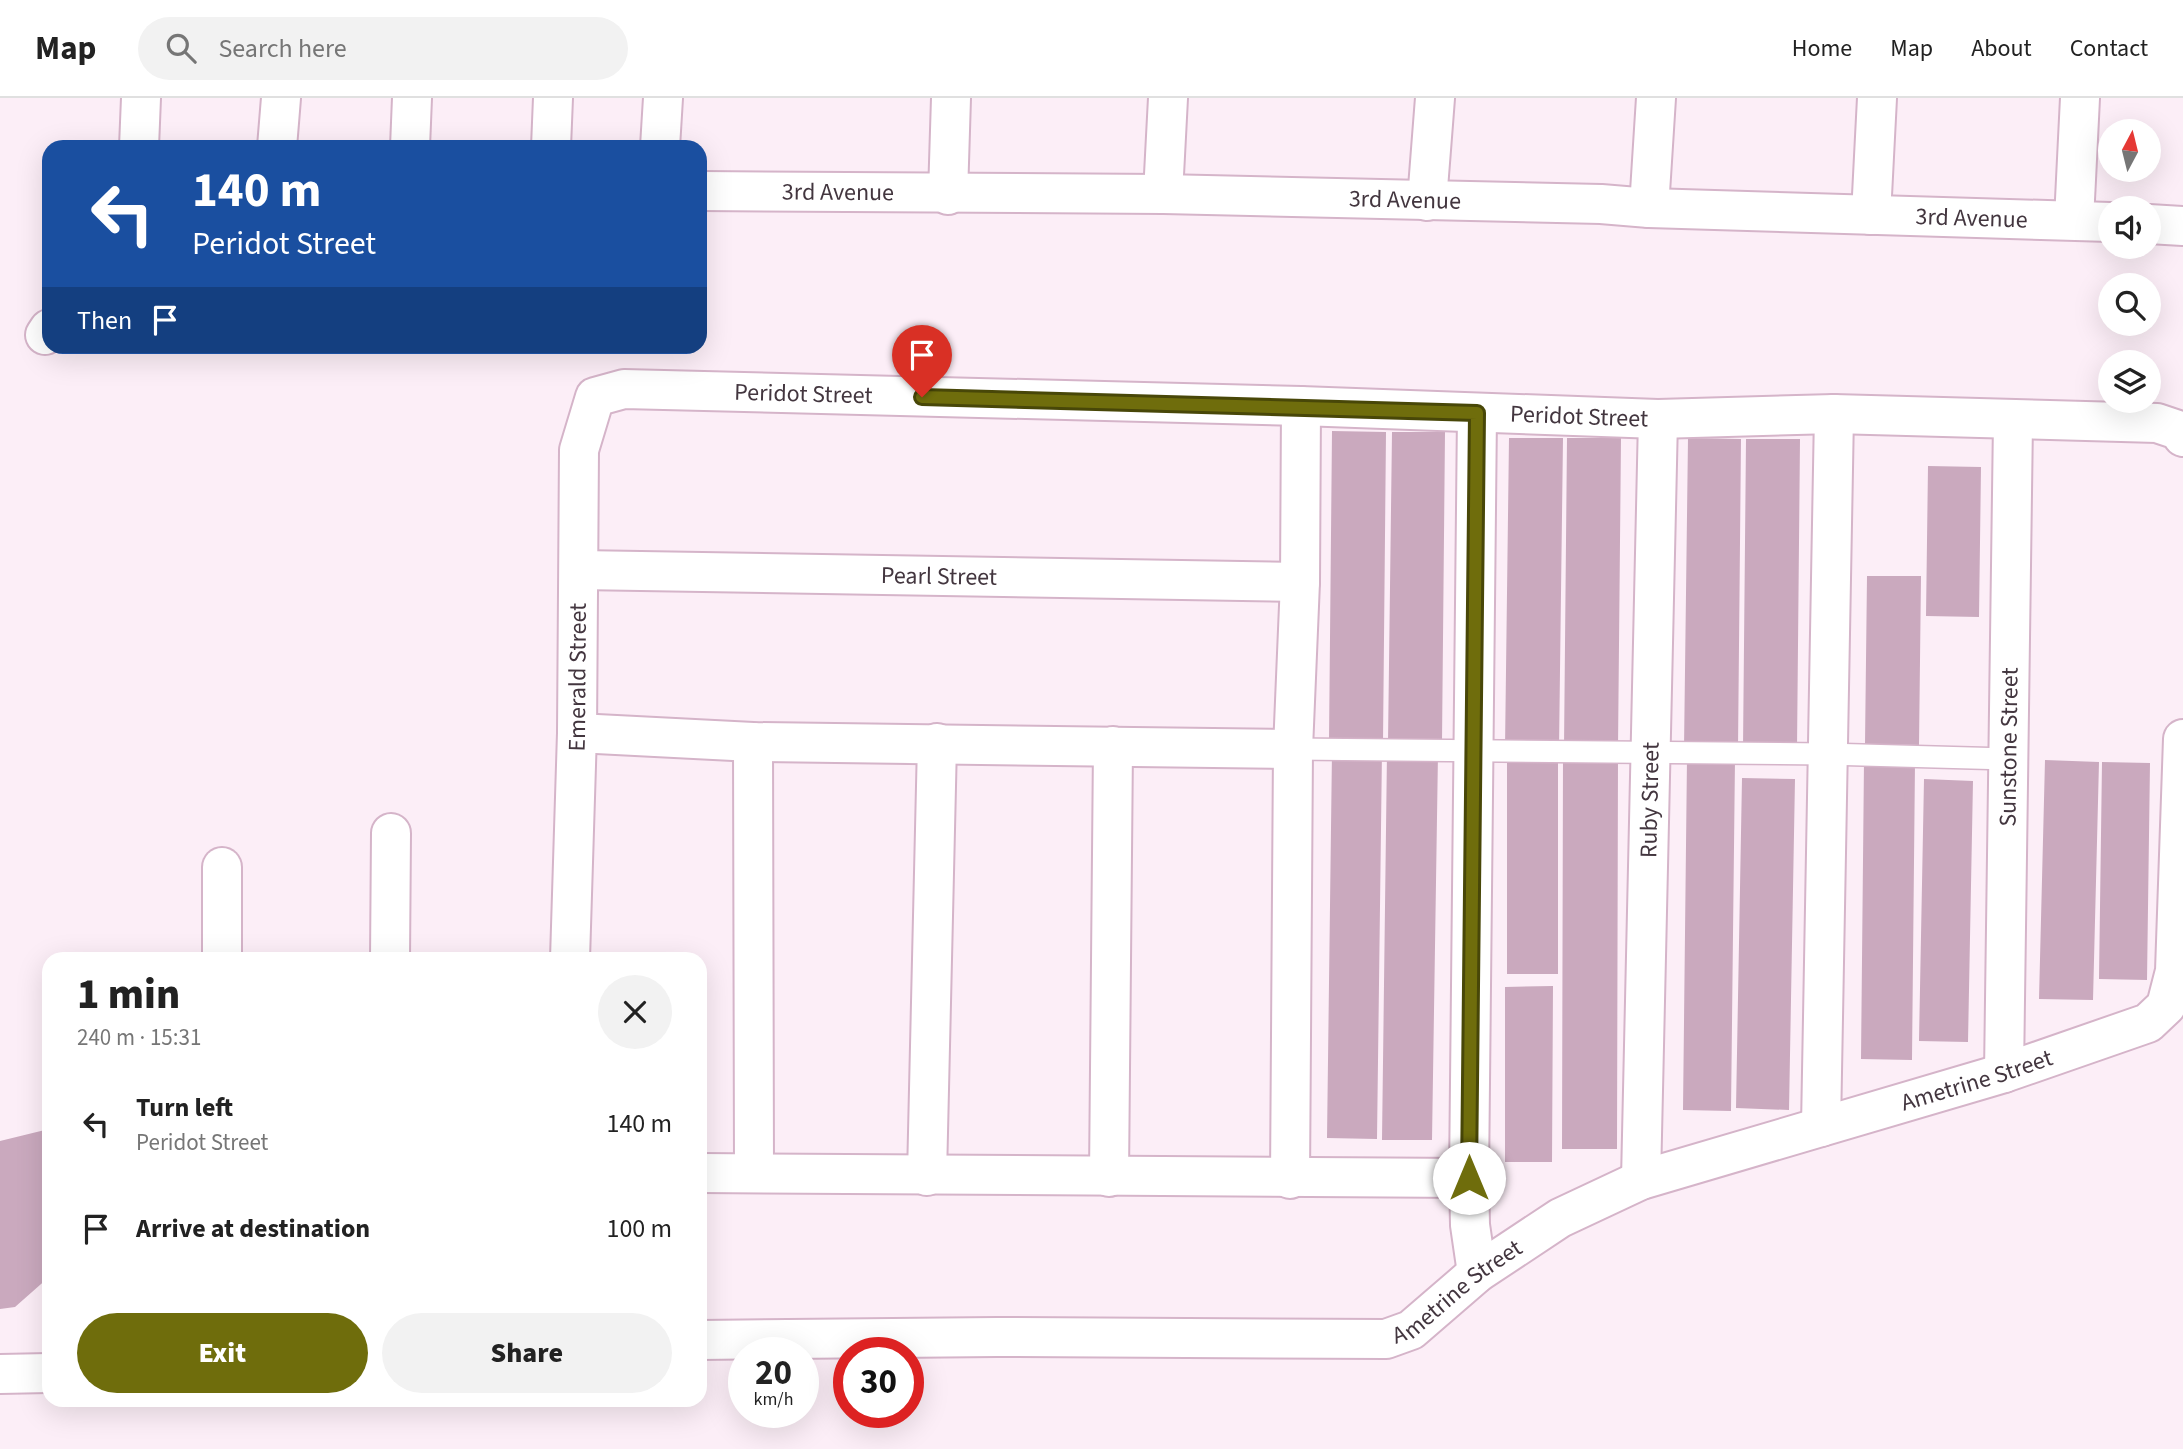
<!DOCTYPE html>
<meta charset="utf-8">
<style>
:root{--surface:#fff;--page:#f2f2f2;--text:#222;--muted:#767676;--line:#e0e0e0;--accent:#6f6d0c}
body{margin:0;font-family:"Source Sans 3",sans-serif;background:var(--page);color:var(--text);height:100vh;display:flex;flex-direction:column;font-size:26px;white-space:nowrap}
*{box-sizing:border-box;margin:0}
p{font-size:23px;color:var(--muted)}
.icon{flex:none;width:38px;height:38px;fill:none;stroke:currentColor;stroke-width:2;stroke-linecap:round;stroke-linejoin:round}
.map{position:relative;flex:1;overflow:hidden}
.panel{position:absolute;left:42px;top:854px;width:665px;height:455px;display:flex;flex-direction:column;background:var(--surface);border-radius:21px;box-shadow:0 7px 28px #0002}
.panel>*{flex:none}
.top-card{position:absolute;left:42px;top:42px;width:665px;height:214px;border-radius:21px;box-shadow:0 7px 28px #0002;background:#1a4fa0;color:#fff;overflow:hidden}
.needle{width:46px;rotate:7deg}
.fabs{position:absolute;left:2098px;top:21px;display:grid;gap:14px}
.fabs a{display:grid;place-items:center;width:63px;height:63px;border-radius:50%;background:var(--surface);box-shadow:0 7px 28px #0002;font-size:35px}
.speed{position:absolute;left:728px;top:1239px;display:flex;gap:14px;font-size:35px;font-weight:700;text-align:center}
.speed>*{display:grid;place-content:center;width:91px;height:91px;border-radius:50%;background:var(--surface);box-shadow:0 7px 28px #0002;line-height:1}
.speed small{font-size:18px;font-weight:400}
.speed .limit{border:10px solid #d22;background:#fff;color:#111}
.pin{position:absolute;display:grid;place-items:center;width:60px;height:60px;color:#fff;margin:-72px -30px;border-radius:50% 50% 50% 0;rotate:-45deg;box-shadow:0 0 7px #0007}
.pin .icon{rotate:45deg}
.me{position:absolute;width:77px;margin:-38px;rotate:0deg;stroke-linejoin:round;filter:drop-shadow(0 0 5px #0008)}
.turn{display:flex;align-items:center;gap:24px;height:147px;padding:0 35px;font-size:32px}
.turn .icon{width:91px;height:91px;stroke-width:2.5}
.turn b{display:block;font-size:49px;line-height:60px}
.then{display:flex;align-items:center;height:66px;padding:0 35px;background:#0003;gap:14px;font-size:26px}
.round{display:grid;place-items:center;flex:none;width:74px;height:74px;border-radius:37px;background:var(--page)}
.summary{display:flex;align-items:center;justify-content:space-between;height:119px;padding:0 35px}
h1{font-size:42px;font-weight:800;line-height:52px}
.cta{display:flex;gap:14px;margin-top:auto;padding:14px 35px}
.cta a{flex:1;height:80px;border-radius:42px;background:var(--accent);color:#fff;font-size:28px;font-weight:800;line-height:80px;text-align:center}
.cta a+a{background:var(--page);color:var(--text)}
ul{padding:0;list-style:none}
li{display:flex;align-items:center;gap:21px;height:105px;padding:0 35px}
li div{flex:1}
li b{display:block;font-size:26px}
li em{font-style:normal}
header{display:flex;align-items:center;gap:42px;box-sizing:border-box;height:98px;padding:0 35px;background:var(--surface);border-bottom:2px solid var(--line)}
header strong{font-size:33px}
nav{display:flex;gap:38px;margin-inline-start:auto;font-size:24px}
.search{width:490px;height:63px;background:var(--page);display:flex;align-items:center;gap:18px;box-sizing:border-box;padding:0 24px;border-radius:38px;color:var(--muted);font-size:26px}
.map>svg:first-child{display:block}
.building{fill:#caa9be}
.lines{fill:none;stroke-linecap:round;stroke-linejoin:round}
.service-casing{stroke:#d5b4c9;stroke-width:24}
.minor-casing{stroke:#d5b4c9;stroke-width:42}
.service{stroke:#fff;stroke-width:21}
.minor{stroke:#fff;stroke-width:38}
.route-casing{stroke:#484708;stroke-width:18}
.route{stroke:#6f6d0c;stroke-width:12}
.labels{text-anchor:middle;stroke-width:6;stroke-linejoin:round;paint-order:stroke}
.street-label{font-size:24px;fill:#43363f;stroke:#fff}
</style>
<header>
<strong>Map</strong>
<div class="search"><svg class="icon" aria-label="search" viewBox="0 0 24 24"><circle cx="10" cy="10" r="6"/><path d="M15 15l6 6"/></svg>Search here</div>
<nav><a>Home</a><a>Map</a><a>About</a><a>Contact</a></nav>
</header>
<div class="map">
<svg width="2183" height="1351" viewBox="0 0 2183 1351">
<rect width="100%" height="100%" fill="#fceef7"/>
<path class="building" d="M 1332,333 L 1386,334 L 1383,644 L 1329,644 Z
M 1392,334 L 1445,334 L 1442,644 L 1388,644 Z
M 1509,340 L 1563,340 L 1559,650 L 1505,650 Z
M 1567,340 L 1621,340 L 1618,650 L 1564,650 Z
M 1688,340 L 1741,341 L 1738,651 L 1684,651 Z
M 1746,341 L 1800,341 L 1797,651 L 1743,651 Z
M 1928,368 L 1981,369 L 1979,519 L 1926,518 Z
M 1867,478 L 1921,478 L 1919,647 L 1865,646 Z
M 1332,653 L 1382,653 L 1377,1041 L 1327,1040 Z
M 1387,654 L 1438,655 L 1432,1042 L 1382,1042 Z
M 1507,657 L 1558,658 L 1558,876 L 1507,876 Z
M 1563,658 L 1618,658 L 1617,1051 L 1562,1051 Z
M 1687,660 L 1735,661 L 1731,1013 L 1683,1012 Z
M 2045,662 L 2099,664 L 2093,902 L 2039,901 Z
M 1864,663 L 1915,664 L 1912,962 L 1861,961 Z
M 2102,664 L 2150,665 L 2147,882 L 2099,881 Z
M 1742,680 L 1795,681 L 1789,1012 L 1736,1010 Z
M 1924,681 L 1973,683 L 1968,944 L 1919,943 Z
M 1553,888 L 1552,1064 L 1505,1064 L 1505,889 Z
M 49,1031 L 49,1179 L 15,1209 L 0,1211 L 0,1043 Z"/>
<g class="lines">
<g class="service-casing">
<path id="service" d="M 1293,651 L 1826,656 L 2008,661"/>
</g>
<g class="minor-casing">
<g id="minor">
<path d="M 139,49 L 141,0"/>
<path d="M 277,49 L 281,0"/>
<path d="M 410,49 L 412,0"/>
<path d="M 551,49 L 553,0"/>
<path d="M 660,49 L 663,0"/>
<path id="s1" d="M 700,93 L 1163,96 L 1601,106 L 1649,110 L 2110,124"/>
<path d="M 1163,96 L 1168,0"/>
<path d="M 948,97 L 951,0"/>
<path d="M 1427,103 L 1435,0"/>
<path d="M 1649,110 L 1656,0"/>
<path d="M 1871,117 L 1877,0"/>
<path d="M 2074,122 L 2080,0"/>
<path d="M 2149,126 L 2183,128"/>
<path d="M 45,237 L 49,231"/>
<path d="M 1477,315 L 1469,1080 L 1470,1127 L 1477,1175"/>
<path id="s2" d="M 579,472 L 1300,484"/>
<path d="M 577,635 L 753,644 L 1293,651"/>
<path d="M 753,644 L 754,1074"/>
<path d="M 222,769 L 222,861"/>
<path d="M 390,861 L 391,735"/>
<path id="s3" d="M 570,861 L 577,635 L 579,352 L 595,299 L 624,291 L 1301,308 L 1658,321 L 1834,316 L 2157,325 L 2178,332 L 2183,339"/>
<path id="s4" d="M 2004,975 L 2013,323"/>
<path d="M 1821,1029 L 1834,316"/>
<path d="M 700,1075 L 1469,1080"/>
<path d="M 927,1078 L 937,645"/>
<path d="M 1109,1079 L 1113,648"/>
<path d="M 1290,1081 L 1293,651 L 1300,484 L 1301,308"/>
<path id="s5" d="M 1641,1082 L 1658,321"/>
<path id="s6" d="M 700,1242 L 997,1239 L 1386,1241 L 1411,1232 L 1477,1175 L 1560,1120 L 1641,1082 L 2004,975 L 2148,925 L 2166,908 L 2175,873 L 2183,641"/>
<path d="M 0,1276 L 49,1275"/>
</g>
</g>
<use href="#service" class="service"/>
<use href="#minor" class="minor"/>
</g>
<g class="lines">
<g class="route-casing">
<path id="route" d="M 922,299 L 1477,315 L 1469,1080"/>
</g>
<use href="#route" class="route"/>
</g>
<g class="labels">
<g class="street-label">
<text dy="8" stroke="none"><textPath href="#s1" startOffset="138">3rd Avenue</textPath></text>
<text dy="8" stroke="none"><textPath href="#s1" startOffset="705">3rd Avenue</textPath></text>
<text dy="8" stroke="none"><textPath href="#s1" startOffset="1272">3rd Avenue</textPath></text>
<text dy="8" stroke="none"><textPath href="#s3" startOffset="774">Peridot Street</textPath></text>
<text dy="8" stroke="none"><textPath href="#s3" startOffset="1550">Peridot Street</textPath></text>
<text dy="8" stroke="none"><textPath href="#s2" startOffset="360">Pearl Street</textPath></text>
<text dy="8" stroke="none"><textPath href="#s3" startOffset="282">Emerald Street</textPath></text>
<text dy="8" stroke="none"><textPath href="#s4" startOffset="326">Sunstone Street</textPath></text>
<text dy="8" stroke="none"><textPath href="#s5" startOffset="380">Ruby Street</textPath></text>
<text dy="8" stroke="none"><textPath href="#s6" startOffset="1339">Ametrine Street</textPath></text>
<text dy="8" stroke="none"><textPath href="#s6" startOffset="772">Ametrine Street</textPath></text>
</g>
</g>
</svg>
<div class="fabs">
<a><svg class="needle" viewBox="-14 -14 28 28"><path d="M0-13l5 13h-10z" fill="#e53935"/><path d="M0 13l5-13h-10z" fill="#767676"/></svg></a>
<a><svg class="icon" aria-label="sound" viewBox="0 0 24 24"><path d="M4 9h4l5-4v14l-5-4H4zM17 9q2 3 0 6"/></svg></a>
<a><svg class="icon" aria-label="search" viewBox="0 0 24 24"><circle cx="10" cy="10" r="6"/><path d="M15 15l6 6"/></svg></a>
<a><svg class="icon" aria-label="layers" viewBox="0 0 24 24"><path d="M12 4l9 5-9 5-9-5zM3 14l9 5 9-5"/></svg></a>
</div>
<div class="speed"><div>20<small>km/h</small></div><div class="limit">30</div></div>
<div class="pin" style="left:922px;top:299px;background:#d93025"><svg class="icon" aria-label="arrive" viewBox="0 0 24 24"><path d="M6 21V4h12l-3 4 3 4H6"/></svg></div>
<svg class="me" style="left:1469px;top:1080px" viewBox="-20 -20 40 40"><circle r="19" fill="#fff"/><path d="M0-13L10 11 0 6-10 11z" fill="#6f6d0c"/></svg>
<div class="top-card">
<div class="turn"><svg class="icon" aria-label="left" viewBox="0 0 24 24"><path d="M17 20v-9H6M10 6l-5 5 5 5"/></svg><div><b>140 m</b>Peridot Street</div></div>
<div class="then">Then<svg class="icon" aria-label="arrive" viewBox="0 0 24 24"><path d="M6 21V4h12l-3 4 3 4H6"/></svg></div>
</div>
<section class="panel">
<div class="summary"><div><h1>1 min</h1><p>240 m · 15:31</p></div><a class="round"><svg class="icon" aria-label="close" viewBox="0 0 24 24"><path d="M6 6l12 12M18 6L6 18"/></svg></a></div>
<ul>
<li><svg class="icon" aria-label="left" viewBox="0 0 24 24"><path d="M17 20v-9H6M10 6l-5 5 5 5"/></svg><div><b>Turn left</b><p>Peridot Street</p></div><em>140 m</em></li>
<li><svg class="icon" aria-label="arrive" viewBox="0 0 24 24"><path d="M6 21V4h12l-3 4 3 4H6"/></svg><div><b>Arrive at destination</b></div><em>100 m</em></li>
</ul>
<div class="cta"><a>Exit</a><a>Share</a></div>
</section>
</div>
